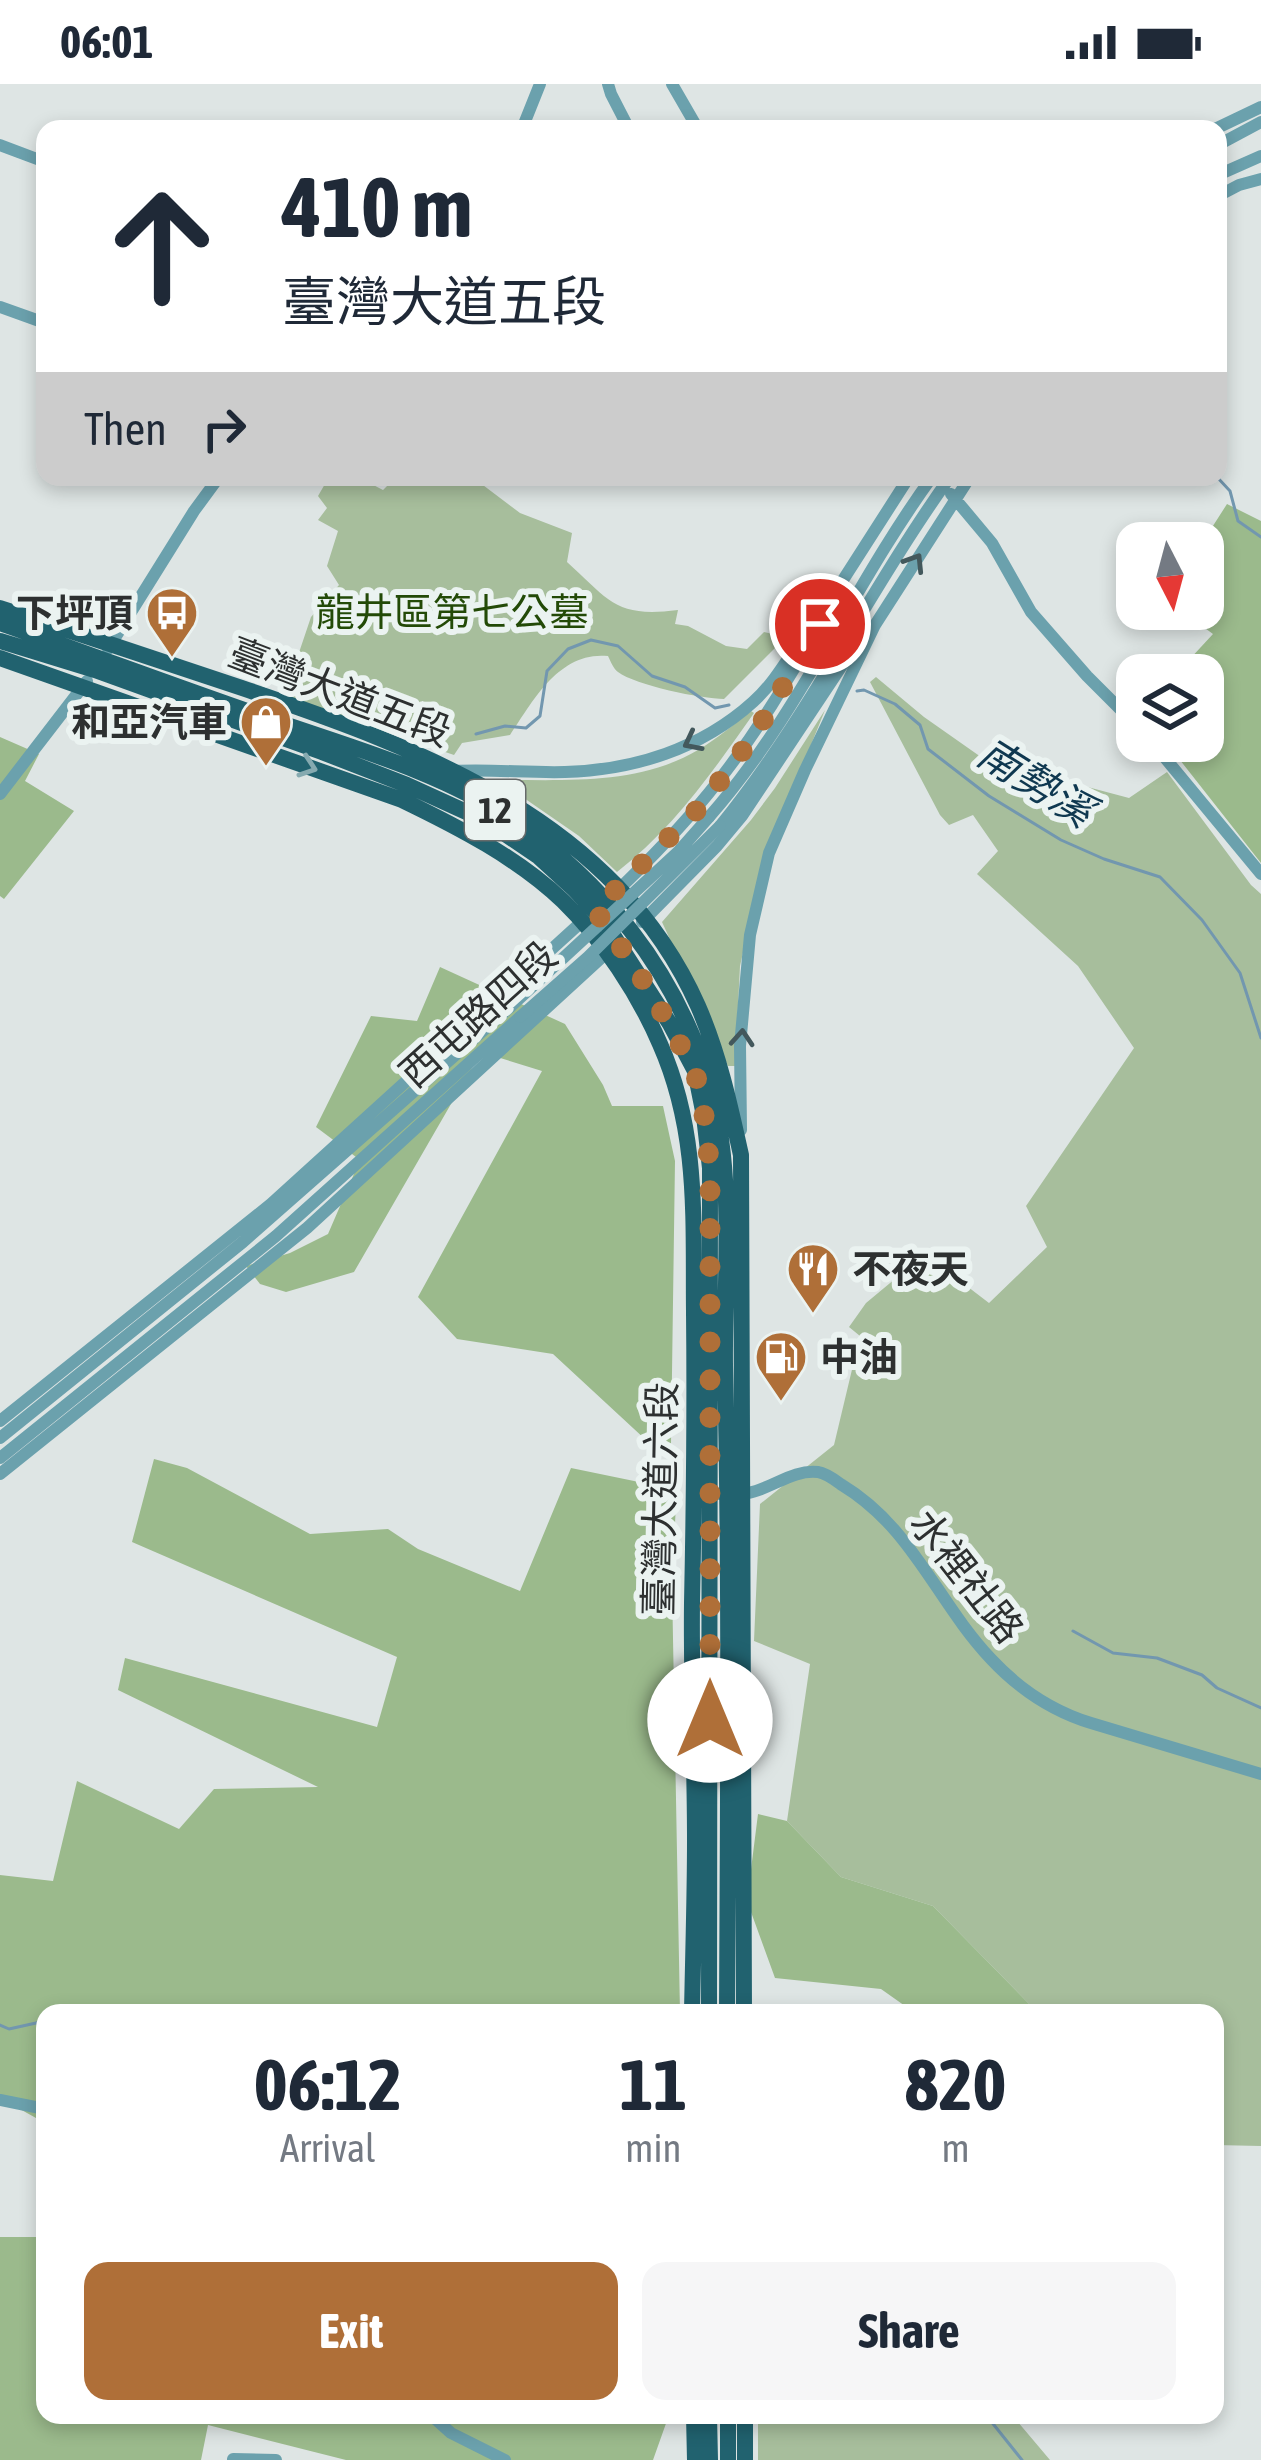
<!DOCTYPE html>
<meta charset="utf-8">
<style>
:root{--surface:#fff;--page:#f6f6f7;--text:#1f2937;--muted:#747a83;--accent:#af6f38}
body{margin:0;font-family:"Asap Condensed","Noto Sans TC",sans-serif;background:var(--page);color:var(--text);height:100vh;display:flex;flex-direction:column;font-size:45px;white-space:nowrap}
*{box-sizing:border-box;margin:0}
p{font-size:39px;color:var(--muted)}
.icon{flex:none;width:66px;height:66px;fill:none;stroke:currentColor;stroke-width:2;stroke-linecap:round;stroke-linejoin:round}
.map{position:relative;flex:1;overflow:hidden}
.details{position:absolute;left:36px;top:1920px;width:1188px;height:420px;display:flex;flex-direction:column;background:var(--surface);border-radius:24px;box-shadow:0 6px 18px #0003}
.details>*{flex:none}
.guide{position:absolute;left:36px;top:36px;width:1191px;height:366px;border-radius:24px;box-shadow:0 6px 18px #0003;background:#fff;color:var(--text);overflow:hidden}
.needle{width:78px;rotate:174deg}
.fabs{position:absolute;left:1116px;top:438px;display:grid;gap:24px}
.fabs a{display:grid;place-items:center;width:108px;height:108px;border-radius:24px;background:var(--surface);box-shadow:0 6px 18px #0003;font-size:60px}
.pin{position:absolute;display:grid;place-items:center;width:102px;height:102px;color:#fff;margin:-51px;border:6px solid #fff;border-radius:50%;box-shadow:0 3px 12px #0007}
.me{position:absolute;width:132px;margin:-66px;rotate:0deg;stroke-linejoin:round;filter:drop-shadow(0 0 9px #0008)}
.turn{display:flex;align-items:center;gap:42px;height:252px;padding:0 48px;font-size:54px}
.turn .icon{width:156px;height:156px;stroke-width:2.5}
.turn b{display:block;font-size:84px;line-height:102px}
.then{display:flex;align-items:center;height:114px;padding:0 48px;background:#0003;gap:24px;font-size:45px}
.eta{display:flex;justify-content:space-evenly;align-items:center;height:204px;text-align:center}
.eta b{font-size:72px;font-weight:700;line-height:84px}
.primary-button{display:flex;gap:24px;margin-top:auto;padding:24px 48px}
.primary-button a{flex:1;height:138px;border-radius:24px;background:var(--accent);color:#fff;font-size:48px;font-weight:700;line-height:138px;text-align:center}
.primary-button a+a{background:var(--page);color:var(--text)}
.status{display:flex;justify-content:space-between;align-items:center;height:84px;padding:0 60px;background:var(--surface);direction:ltr}
.status svg{height:33px;fill:currentColor}
.map>svg:first-child{display:block}
.green{fill:#a7be9c}
.forest{fill:#9bba8c}
.lines{fill:none;stroke-linecap:round;stroke-linejoin:round}
.stream{stroke:#7297af;stroke-width:3}
.minor{stroke:#6ba1ad;stroke-width:12}
.major{stroke:#21626f;stroke-width:16}
.minor-bridge{stroke:#6ba1ad;stroke-width:12}
.oneway{stroke:#43585c}
.oneway2{stroke:#86aab0}
.route{stroke:#af6f38;stroke-width:21;stroke-dasharray:0 37.8}
.labels{text-anchor:middle;stroke-width:12;stroke-linejoin:round;paint-order:stroke}
.shield{fill:#ebf3f1;stroke:#666a6a;stroke-width:3}
.shield-label{font-size:36px;font-weight:bold;fill:#2d3030}
.park-label{font-size:39px;fill:#234a07;stroke:#ebf3f1}
.poi-label{font-size:39px;font-weight:bold;fill:#2d3030;stroke:#ebf3f1;text-anchor:end}
.street-label{font-size:39px;fill:#2d3030;stroke:#ebf3f1}
.water-label{font-size:42px;font-style:italic;fill:#0f3850;stroke:#ebf3f1}
</style>
<div class="status"><b>06:01</b><svg viewBox="0 0 49 12"><path d="M0 12V9h3v3zM5 12V6h3v6zM10 12V3h3v9zM15 12V0h3v12zM26 1h20v11H26zM47 4h2v5h-2z"/></svg></div>
<div class="map">
<svg width="1261" height="2376" viewBox="0 0 1261 2376">
<rect width="100%" height="100%" fill="#dee5e4"/>
<path class="green" d="M 329,393 L 358,393 L 383,406 L 396,393 L 475,395 L 520,429 L 572,449 L 567,478 C 610,517 616,534 678,526 L 675,540 L 688,542 L 726,562 L 747,565 L 764,548 L 786,553 L 724,615 C 702,615 635,601 618,588 C 613,584 611,578 608,572 C 559,567 533,617 510,651 L 462,659 L 454,671 L 284,613 L 311,533 L 339,501 L 327,482 L 338,447 L 318,436 L 327,424 L 318,412 Z
M 876,593 L 924,633 L 1018,699 L 1050,693 L 1129,714 L 1167,688 L 1251,801 L 1261,810 L 1261,2062 L 1215,2061 L 1215,1929 L 1038,1929 L 933,1822 L 841,1793 L 787,1737 L 810,1580 L 754,1557 L 760,1420 L 834,1361 L 860,1252 L 849,1243 L 866,1219 L 925,1170 L 989,1219 L 1047,1163 L 1026,1122 L 1134,964 L 1078,882 L 977,790 L 998,767 L 973,731 L 949,741 L 940,731 L 870,598 Z
M 825,626 L 762,783 L 740,882 L 735,982 L 728,982 L 662,838 L 751,736 L 775,704 Z
M 751,627 L 754,629 C 714,686 673,745 617,788 L 579,752 L 505,701 L 508,696 C 573,696 640,700 698,666 C 717,655 734,640 751,627 Z
M 758,2331 L 1012,2331 L 1050,2376 L 758,2376 Z"/>
<path class="forest" d="M 1227,420 L 1261,437 L 1261,779 L 1165,657 L 1203,657 L 1203,591 L 1175,591 L 1213,550 L 1179,525 L 1203,525 L 1202,459 Z
M 0,653 L 39,670 L 25,697 L 74,727 L 4,815 L 0,812 Z
M 440,883 L 565,940 L 603,1001 L 612,1022 L 663,1022 L 675,1077 L 671,1359 L 660,1369 L 553,1270 L 457,1255 L 418,1213 L 542,987 L 481,968 L 354,1188 L 286,1208 L 260,1200 L 246,1182 L 290,1169 L 328,1150 L 360,1076 L 316,1043 L 371,932 L 417,937 Z
M 154,1375 L 187,1384 L 310,1450 L 388,1445 L 418,1465 L 520,1507 L 571,1384 L 668,1404 L 676,1419 L 672,1501 L 680,1929 L 45,1929 L 45,2039 L 0,2014 L 0,1791 L 53,1797 L 77,1697 L 179,1745 L 214,1705 L 318,1703 L 118,1606 L 125,1574 L 377,1643 L 397,1573 L 132,1458 Z
M 758,1730 L 787,1737 L 841,1793 L 933,1822 L 1038,1929 L 915,1929 L 881,1905 L 775,1894 L 747,1817 Z
M 0,2153 L 45,2153 L 45,2331 L 669,2331 L 653,2376 L 346,2376 L 208,2341 L 201,2376 L 0,2376 Z"/>
<g class="lines">
<path class="stream" d="M 1217,393 L 1230,407 L 1238,437 L 1261,453
M 857,607 L 864,606 L 895,620 L 920,641 L 928,665 L 989,712 L 1061,756 L 1104,775 L 1160,793 L 1202,836 L 1240,889 L 1261,954
M 476,650 L 505,642 L 526,644 L 540,632 L 547,587 L 568,565 L 591,556 L 618,562 L 652,592 L 685,603 L 715,624 L 729,621
M 1073,1547 L 1113,1569 L 1157,1574 L 1202,1591 L 1217,1604 L 1261,1624
M 0,1941 L 9,1945 L 45,1937
M 986,2331 L 1022,2376"/>
<path class="minor" d="M 608,0 L 611,10 L 629,45
M 672,0 L 698,45
M 522,45 L 540,0
M 1215,45 L 1261,23
M 0,61 L 45,78
M 1218,61 L 1261,38
M 1218,91 L 1261,72
M 1218,112 L 1239,101 L 1261,95
M 0,223 L 45,239
M 951,410 L 992,459 L 1031,528 L 1087,592 L 1137,642
M 827,521 L 909,393
M 108,565 L 194,427 L 219,393
M 1151,657 L 1261,790
M 454,687 C 491,685 528,689 565,688 C 634,686 701,665 753,618 C 777,597 794,563 814,537
M 0,710 L 87,597
M 709,733 C 799,631 852,503 932,393
M 720,742 C 808,634 869,506 950,393
M 616,808 C 686,741 736,682 786,598 C 802,572 818,545 831,517
M 642,838 L 717,762 L 742,732 L 861,553 L 875,541
M 741,1046 L 740,962 L 750,851 L 769,769 L 805,686 L 875,541 L 970,393
M 0,1337 L 271,1120 L 587,833
M 0,1354 L 243,1158 L 510,923
M 0,1374 L 276,1152 L 520,933
M 0,1390 L 307,1144 L 613,863
M 701,1409 C 716,1409 733,1412 748,1409 C 771,1405 793,1385 818,1388 C 826,1389 835,1396 842,1401 C 913,1444 937,1518 991,1575 C 1020,1606 1052,1627 1091,1639 L 1261,1690
M 0,2016 L 45,2025
M 431,2331 L 451,2349 L 505,2376
M 233,2375 L 276,2376"/>
<path class="major" d="M 0,524 C 81,550 162,577 242,604 C 422,665 615,736 698,922 C 719,970 730,1021 741,1071 L 744,1929
M 0,539 C 89,570 177,603 267,634 C 349,663 437,686 511,735 C 603,797 673,885 707,991 C 736,1083 724,1185 725,1281 C 730,1497 728,1713 727,1929
M 0,557 L 95,586 L 322,668 L 407,701 L 486,737 L 539,773 L 574,805 L 604,837 L 670,940 L 695,987 L 704,1032 L 710,1084 L 709,1929
M 0,574 L 402,716 C 458,743 518,774 563,817 C 603,856 638,909 660,960 C 699,1048 693,1134 694,1228 C 695,1325 694,1422 692,1519 C 691,1598 695,1677 695,1756 C 695,1814 693,1871 692,1929
M 694,2331 L 695,2376
M 709,2331 L 710,2376
M 728,2331 L 728,2376
M 745,2376 L 745,2331"/>
<path class="minor-bridge" d="M 510,923 L 678,768 L 709,733
M 520,933 L 588,873 L 720,742"/>
</g>
<defs><path id="oneway-chevron" d="M-2-3.5L2.5 0L-2 3.5" fill="none" stroke-width="1.6" stroke-linecap="round" stroke-linejoin="round" transform="scale(3)"/></defs>
<g class="oneway">
<use href="#oneway-chevron" transform="translate(915 478) rotate(-58)"/>
<use href="#oneway-chevron" transform="translate(692 658) rotate(153)"/>
<use href="#oneway-chevron" transform="translate(742 954) rotate(-86)"/>
</g>
<use class="oneway2" href="#oneway-chevron" transform="translate(308 683) rotate(19)"/>
<g class="lines">
<path class="route" d="M 710,1636 L 710,1084 L 704,1031 L 695,987 L 650,907 L 604,837 L 594,827 L 702,721 L 755,650 L 820,540"/>
</g>
<defs>
<g id="bus-pin" transform="scale(2.7)"><path d="M0 17L-7.5 6A9.5 9.5 0 1 1 7.5 6Z" fill="#af6f38" stroke="#ebf3f1"/><path d="M-5-6H5V4H4V6H2V4H-2V6H-4V4H-5ZM-3.5-4V0h7V-4ZM-3.5 1.2v1.5H-2V1.2ZM2 1.2v1.5H3.5V1.2Z" fill="#fff"/></g>
<g id="shop-pin" transform="scale(2.7)"><path d="M0 17L-7.5 6A9.5 9.5 0 1 1 7.5 6Z" fill="#af6f38" stroke="#ebf3f1"/><path d="M-5-2.5h2.3a2.7 3.5 0 0 1 5.4 0H5L5.5 6h-11ZM-1.5-2.5h3a1.5 2.3 0 0 0-3 0Z" fill="#fff"/></g>
<g id="restaurant-pin" transform="scale(2.7)"><path d="M0 17L-7.5 6A9.5 9.5 0 1 1 7.5 6Z" fill="#af6f38" stroke="#ebf3f1"/><path d="M-5-6h1v4h1v-4h1v4h1v-4h1v5L-1.5 .5V6h-2V.5L-5-1ZM5-6V6H3V1.5H1.5Q1.5-4 5-6Z" fill="#fff"/></g>
<g id="fuel-pin" transform="scale(2.7)"><path d="M0 17L-7.5 6A9.5 9.5 0 1 1 7.5 6Z" fill="#af6f38" stroke="#ebf3f1"/><path d="M-5.5-6h7V0h2V4h1.3V-2.5L3-4.5l.8-.8L6-3V5H2.5V1h-1V6h-7ZM-4.2-4.7v3.2H.2V-4.7Z" fill="#fff"/></g>
</defs>
<g fill-rule="evenodd">
<use href="#bus-pin" x="172" y="529"/>
<use href="#shop-pin" x="266" y="638"/>
<use href="#restaurant-pin" x="813" y="1185"/>
<use href="#fuel-pin" x="781" y="1273"/>
</g>
<g class="labels">
<rect class="shield" x="465" y="696" width="60" height="60" rx="9"/>
<g class="shield-label">
<text x="495" y="739">12</text>
</g>
<g class="park-label">
<text x="452" y="542">龍井區第七公墓</text>
</g>
<g class="poi-label">
<text x="133" y="543">下坪頂</text>
<text x="227" y="652">和亞汽車</text>
<text x="852" y="1199" text-anchor="start">不夜天</text>
<text x="820" y="1287" text-anchor="start">中油</text>
</g>
<g class="street-label">
<text transform="translate(340 608) rotate(21)" y="14">臺灣大道五段</text>
<text transform="translate(478 930) rotate(-42)" y="14">西屯路四段</text>
<text transform="translate(660 1415) rotate(-89)" y="14">臺灣大道六段</text>
<text transform="translate(967 1492) rotate(52)" y="14">水裡社路</text>
</g>
<g class="water-label">
<text transform="translate(1036 698) rotate(32)" y="15">南勢溪</text>
</g>
</g>
</svg>
<div class="fabs">
<a><svg class="needle" viewBox="-14 -14 28 28"><path d="M0-13l5 13h-10z" fill="#e53935"/><path d="M0 13l5-13h-10z" fill="#747a83"/></svg></a>
<a><svg class="icon" aria-label="layers" viewBox="0 0 24 24"><path d="M12 4l9 5-9 5-9-5zM3 14l9 5 9-5"/></svg></a>
</div>
<div class="pin" style="left:820px;top:540px;background:#d93025"><svg class="icon" aria-label="arrive" viewBox="0 0 24 24"><path d="M6 21V4h12l-3 4 3 4H6"/></svg></div>
<svg class="me" style="left:710px;top:1636px" viewBox="-20 -20 40 40"><circle r="19" fill="#fff"/><path d="M0-13L10 11 0 6-10 11z" fill="#af6f38"/></svg>
<div class="guide">
<div class="turn"><svg class="icon" aria-label="ahead" viewBox="0 0 24 24"><path d="M12 20V5M6 11l6-6 6 6"/></svg><div><b>410 m</b>臺灣大道五段</div></div>
<div class="then">Then<svg class="icon" aria-label="right" viewBox="0 0 24 24"><path d="M7 20v-9h11M14 6l5 5-5 5"/></svg></div>
</div>
<section class="details">
<div class="eta">
<div><b>06:12</b><p>Arrival</p></div>
<div><b>11</b><p>min</p></div>
<div><b>820</b><p>m</p></div>
</div>
<div class="primary-button"><a>Exit</a><a>Share</a></div>
</section>
</div>
